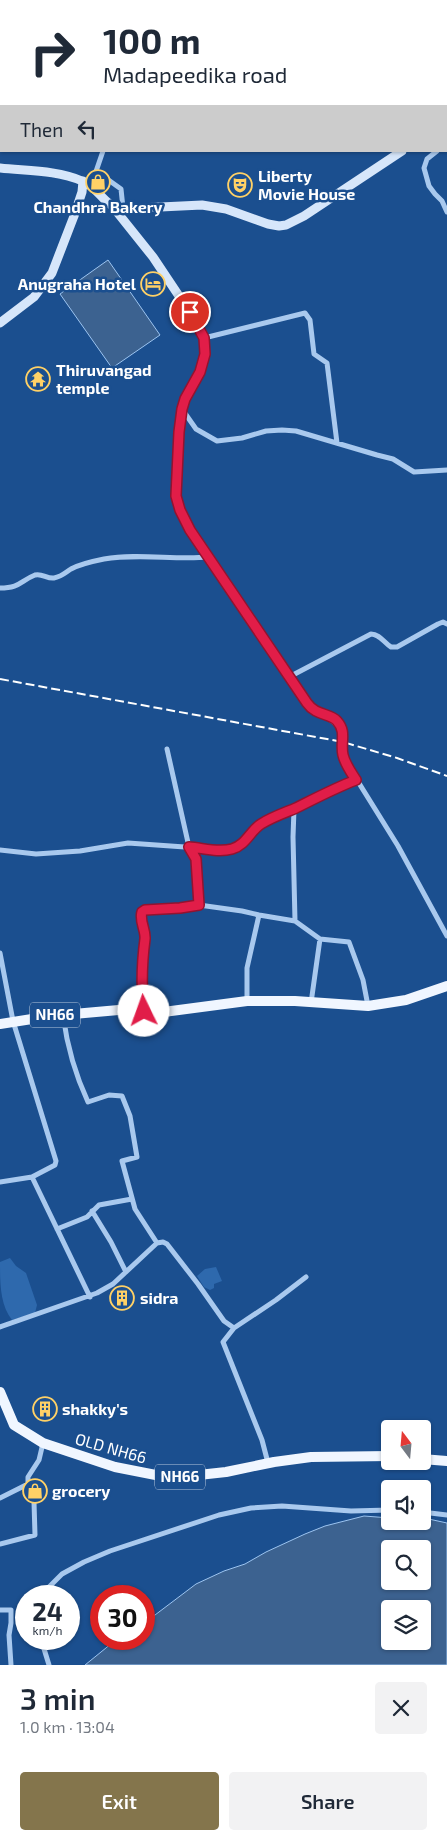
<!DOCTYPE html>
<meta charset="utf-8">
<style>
:root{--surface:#fff;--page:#f2f2f3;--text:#1f2937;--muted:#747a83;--accent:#84754c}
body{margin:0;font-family:"Exo 2",sans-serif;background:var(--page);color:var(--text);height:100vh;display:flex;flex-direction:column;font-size:19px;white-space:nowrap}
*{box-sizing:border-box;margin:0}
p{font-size:16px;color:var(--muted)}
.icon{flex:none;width:28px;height:28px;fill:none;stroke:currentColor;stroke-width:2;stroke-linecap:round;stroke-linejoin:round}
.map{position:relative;height:1665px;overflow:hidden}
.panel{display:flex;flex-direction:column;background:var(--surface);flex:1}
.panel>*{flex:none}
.guide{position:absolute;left:0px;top:0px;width:448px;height:152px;box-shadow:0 1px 4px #0004;background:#fff;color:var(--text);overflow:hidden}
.needle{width:32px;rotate:344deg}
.buttons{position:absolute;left:381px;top:1420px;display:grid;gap:10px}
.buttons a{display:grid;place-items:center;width:50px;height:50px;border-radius:5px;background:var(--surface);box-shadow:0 1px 4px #0004;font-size:25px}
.speed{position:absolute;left:15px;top:1585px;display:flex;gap:10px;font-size:25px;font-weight:700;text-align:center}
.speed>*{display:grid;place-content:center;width:65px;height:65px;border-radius:50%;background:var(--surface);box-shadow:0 1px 4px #0004;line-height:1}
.speed small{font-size:12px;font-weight:400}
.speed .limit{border:8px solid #d22;background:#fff;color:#111}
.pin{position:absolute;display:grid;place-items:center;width:42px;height:42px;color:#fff;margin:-21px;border:2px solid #fff;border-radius:50%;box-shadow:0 1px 5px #0007}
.me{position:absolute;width:55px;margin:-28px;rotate:357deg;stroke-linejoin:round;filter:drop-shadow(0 0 4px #0008)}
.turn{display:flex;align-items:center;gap:18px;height:105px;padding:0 20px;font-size:22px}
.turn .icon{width:65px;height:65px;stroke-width:2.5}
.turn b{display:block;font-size:35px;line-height:42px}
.then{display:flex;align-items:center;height:48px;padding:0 20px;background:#0003;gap:10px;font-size:19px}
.round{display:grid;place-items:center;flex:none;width:52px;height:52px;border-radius:5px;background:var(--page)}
.headline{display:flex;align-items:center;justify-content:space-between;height:85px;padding:0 20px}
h1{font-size:30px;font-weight:600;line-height:38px}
.action{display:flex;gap:10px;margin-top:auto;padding:10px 20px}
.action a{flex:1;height:58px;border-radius:5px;background:var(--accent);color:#fff;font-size:20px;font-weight:600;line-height:58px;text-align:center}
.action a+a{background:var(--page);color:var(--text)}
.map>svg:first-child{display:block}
.green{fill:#2e69ad}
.water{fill:#3c6290;stroke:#9cc4f0;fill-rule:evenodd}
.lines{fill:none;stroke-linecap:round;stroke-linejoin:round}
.stream{stroke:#9cc4f0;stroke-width:2}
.street{stroke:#a9c9ee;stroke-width:5}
.secondary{stroke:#d6e6fa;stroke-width:9}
.primary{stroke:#f0f6ff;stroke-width:10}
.rail{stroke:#fff;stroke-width:2;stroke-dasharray:9 4;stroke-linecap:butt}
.route-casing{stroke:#92132f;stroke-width:12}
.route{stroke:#e11d48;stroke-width:9}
.labels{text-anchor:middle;stroke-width:5;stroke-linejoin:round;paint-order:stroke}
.shield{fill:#1b4f8f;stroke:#bbcadd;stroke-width:1}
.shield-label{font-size:15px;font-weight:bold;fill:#fff}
.poi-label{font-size:16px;font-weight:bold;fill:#fff;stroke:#1b4f8f;text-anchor:start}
.street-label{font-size:16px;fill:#fff;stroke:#1b4f8f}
</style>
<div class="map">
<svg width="447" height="1665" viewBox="0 0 447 1665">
<rect width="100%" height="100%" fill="#1b4f8f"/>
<path class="green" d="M 10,1258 L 16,1266 L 26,1273 L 37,1305 L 35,1313 L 12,1320 C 0,1305 0,1283 0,1262 Z
M 216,1267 L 222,1281 L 214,1284 L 214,1288 L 210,1290 L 204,1287 L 197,1276 L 205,1269 Z"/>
<path class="water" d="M 108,260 L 160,335 L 112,368 L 60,294 Z
M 364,1516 L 390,1518 L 390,1521 L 422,1521 L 424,1518 L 447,1523 L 447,1665 L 85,1665 L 117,1639 L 144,1639 L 144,1621 L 155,1615 L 196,1584 L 224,1571 L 245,1564 L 266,1552 L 305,1534 L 325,1526 ZM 390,1549 L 422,1549 L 422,1581 L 390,1581 ZM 390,1609 L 422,1609 L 422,1641 L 390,1641 Z"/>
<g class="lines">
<path class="stream" d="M 378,1 L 379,0"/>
<path class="street" d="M 2,0 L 2,1
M 118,0 L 126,0
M 155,0 L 155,1
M 219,0 L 219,1
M 196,1 L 197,0
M 0,70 L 1,70
M 437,151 L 427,159 L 424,168 L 429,186 L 435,194 L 442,201 L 447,212
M 96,171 L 121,189 L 123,208
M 91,186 L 103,151
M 204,338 L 305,313 L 310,320 L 314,354 L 327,363 L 337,443
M 182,409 L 196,429 L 217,441 L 242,438 L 266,431 L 282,430 L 296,431 L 377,455 L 393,459 L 414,472 L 447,470
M 0,588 C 20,588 20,581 35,575 C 42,573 47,579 54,578 C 61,577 65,573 71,569 C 80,564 94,561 104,559 C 138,553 174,560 208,557
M 289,677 L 371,634 C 380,634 384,643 391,647 L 397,647 L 438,624 L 443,622 L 447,624
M 343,732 L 342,749 L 344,759 L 398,846 L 447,936
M 167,749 L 189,847 L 195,859 L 199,905
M 294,809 L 293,837 L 295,921
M 0,850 L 36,854 L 80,851 L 128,843 L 199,848 L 220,851 L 232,849 L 239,846 L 247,839 L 258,825 L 336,787 L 356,780
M 0,953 L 13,1021 L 56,1161 L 55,1165 L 32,1177
M 247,1001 L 247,968 L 259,915
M 311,1003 L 320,939
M 144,1011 C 141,987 142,962 145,939 C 146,930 139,921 142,911 L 145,910 L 180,908 L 199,905 L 242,911 L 259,915 L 295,921 L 320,939 L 349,942 L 363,980 L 368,1006
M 63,1015 C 67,1046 75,1074 88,1102 L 109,1095 L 122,1096 L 130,1116 L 137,1157 L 122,1161 L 135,1209 L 157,1243
M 0,1182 L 32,1177 L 90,1297
M 92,1211 L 111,1242 L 126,1272
M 57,1229 L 87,1217 L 99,1205 L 132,1199
M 0,1327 L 97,1293 L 113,1284 L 157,1243 L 163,1242 L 167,1244 L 198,1284 L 224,1321 L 234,1328 L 276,1300 L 306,1277
M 234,1328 L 223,1342 L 262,1440 L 268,1463
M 0,1498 L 28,1484
M 422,1512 L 447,1515
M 0,1544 L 35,1535 L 34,1502 L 28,1484 L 28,1477 L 39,1460 L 43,1443
M 45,1596 L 49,1587 L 62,1574 L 84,1562 L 110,1551 L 219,1515 L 251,1508 L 282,1506 L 351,1511 L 390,1510
M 0,1610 L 11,1610 L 11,1623 L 9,1635 L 11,1665
M 41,1639 L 49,1665"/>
<path class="secondary" d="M 446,107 L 447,106
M 446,131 L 447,131
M 0,168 C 26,171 57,170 82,181 C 97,186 104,205 119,209 L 202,205 L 226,209 L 268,224 L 279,226 L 286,225 L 304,216 L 402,151
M 113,207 L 153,257 L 197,323 L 204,338 L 205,354 L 200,372 L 185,399 L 182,409 L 179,432 L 176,496 L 180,510 L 190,530 L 307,703 C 320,720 333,710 343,732
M 0,323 L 34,297 L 52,273 L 74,216 L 82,192 L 83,181"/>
<path class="primary" d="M 0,1024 L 51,1016 L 130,1009 L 156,1013 L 247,1001 L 295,1001 L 368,1006 L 406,1000 L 447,986
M 0,1392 L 14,1425 L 43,1443 L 115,1467 L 171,1478 L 226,1472 L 274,1462 L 311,1457 L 390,1456
M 422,1459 L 447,1461"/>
<path class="rail" d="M 0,679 L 343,742 L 397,758 L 447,776"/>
</g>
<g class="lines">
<g class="route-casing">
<path id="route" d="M 144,1011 C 141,987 142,962 145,939 C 146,930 139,921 142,912 L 145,910 L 180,908 L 199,905 L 196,859 L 189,847 C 203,848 218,853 232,849 C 246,845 250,831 261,824 C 272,817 284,813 296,808 C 316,798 335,788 356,780 C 351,772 345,764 343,755 C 340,742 347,732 337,721 C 330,713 316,716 307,703 L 190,530 L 180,510 L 176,496 L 179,432 L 182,409 L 185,399 L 200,372 L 205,354 L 204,338 L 190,312"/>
</g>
<use href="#route" class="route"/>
</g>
<defs>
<g id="shop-ring" transform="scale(1.25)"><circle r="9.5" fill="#1b4f8f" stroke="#ffd166" stroke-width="1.5"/><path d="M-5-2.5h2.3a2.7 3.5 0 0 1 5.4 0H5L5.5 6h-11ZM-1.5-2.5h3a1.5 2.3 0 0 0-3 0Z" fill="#ffd166"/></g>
<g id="theatre-ring" transform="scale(1.25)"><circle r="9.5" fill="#1b4f8f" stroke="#ffd166" stroke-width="1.5"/><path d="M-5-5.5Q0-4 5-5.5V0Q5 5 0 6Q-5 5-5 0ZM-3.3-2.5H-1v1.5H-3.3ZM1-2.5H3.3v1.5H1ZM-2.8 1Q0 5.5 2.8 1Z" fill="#ffd166"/></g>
<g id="hotel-ring" transform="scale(1.25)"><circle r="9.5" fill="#1b4f8f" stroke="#ffd166" stroke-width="1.5"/><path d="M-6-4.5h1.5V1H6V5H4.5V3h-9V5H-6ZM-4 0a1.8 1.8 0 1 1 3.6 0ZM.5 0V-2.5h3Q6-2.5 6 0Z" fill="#ffd166"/></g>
<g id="temple-ring" transform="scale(1.25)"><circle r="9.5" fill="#1b4f8f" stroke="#ffd166" stroke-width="1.5"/><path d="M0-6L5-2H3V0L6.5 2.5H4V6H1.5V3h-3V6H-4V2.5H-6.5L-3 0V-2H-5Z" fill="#ffd166"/></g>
<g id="building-ring" transform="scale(1.25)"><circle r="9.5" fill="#1b4f8f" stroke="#ffd166" stroke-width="1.5"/><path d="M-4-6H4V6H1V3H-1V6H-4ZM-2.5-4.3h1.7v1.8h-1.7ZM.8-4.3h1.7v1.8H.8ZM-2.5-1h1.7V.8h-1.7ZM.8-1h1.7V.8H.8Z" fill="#ffd166"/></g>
</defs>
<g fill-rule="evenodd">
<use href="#shop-ring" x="98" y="182"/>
<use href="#theatre-ring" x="240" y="185"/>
<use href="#hotel-ring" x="153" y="284"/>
<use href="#temple-ring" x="38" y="379"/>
<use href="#building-ring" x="122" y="1298"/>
<use href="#building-ring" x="45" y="1409"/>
<use href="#shop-ring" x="35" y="1491"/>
</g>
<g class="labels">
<g class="shield">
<rect x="30" y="1002.5" width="50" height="25" rx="4"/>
<rect x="155" y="1464.5" width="50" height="25" rx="4"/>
</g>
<g class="shield-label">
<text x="55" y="1020">NH66</text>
<text x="180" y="1482">NH66</text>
</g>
<g class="poi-label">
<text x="258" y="182">Liberty<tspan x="258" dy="18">Movie House</tspan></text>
<text x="98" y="213" text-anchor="middle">Chandhra Bakery</text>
<text x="136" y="290" text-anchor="end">Anugraha Hotel</text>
<text x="56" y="376">Thiruvangad<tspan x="56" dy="18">temple</tspan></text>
<text x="140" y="1304">sidra</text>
<text x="62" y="1415">shakky's</text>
<text x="52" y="1497">grocery</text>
</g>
<g class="street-label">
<text transform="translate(111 1448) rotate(16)" y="6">OLD NH66</text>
</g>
</g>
</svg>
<div class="buttons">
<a><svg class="needle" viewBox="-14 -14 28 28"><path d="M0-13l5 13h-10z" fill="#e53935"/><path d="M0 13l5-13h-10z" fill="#747a83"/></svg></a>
<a><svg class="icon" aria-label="sound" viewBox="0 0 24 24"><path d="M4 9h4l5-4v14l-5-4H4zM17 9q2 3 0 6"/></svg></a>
<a><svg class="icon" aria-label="search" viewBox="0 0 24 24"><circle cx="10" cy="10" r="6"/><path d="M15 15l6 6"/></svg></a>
<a><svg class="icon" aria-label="layers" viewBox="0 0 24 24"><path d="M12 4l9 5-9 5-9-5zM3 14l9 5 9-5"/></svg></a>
</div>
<div class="speed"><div>24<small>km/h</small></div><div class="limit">30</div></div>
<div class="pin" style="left:190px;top:312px;background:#d93025"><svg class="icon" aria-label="arrive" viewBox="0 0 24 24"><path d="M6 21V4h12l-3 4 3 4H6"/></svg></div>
<svg class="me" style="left:144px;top:1011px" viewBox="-20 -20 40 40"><circle r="19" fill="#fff"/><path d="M0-13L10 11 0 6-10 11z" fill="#e11d48"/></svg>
<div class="guide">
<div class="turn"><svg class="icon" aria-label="right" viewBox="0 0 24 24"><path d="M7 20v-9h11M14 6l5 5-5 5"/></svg><div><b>100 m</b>Madapeedika road</div></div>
<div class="then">Then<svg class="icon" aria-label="left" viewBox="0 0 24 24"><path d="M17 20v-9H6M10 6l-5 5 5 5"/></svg></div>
</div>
</div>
<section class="panel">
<div class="headline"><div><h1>3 min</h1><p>1.0 km · 13:04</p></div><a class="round"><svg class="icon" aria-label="close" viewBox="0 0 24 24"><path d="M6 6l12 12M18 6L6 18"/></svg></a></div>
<div class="action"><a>Exit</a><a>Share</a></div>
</section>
